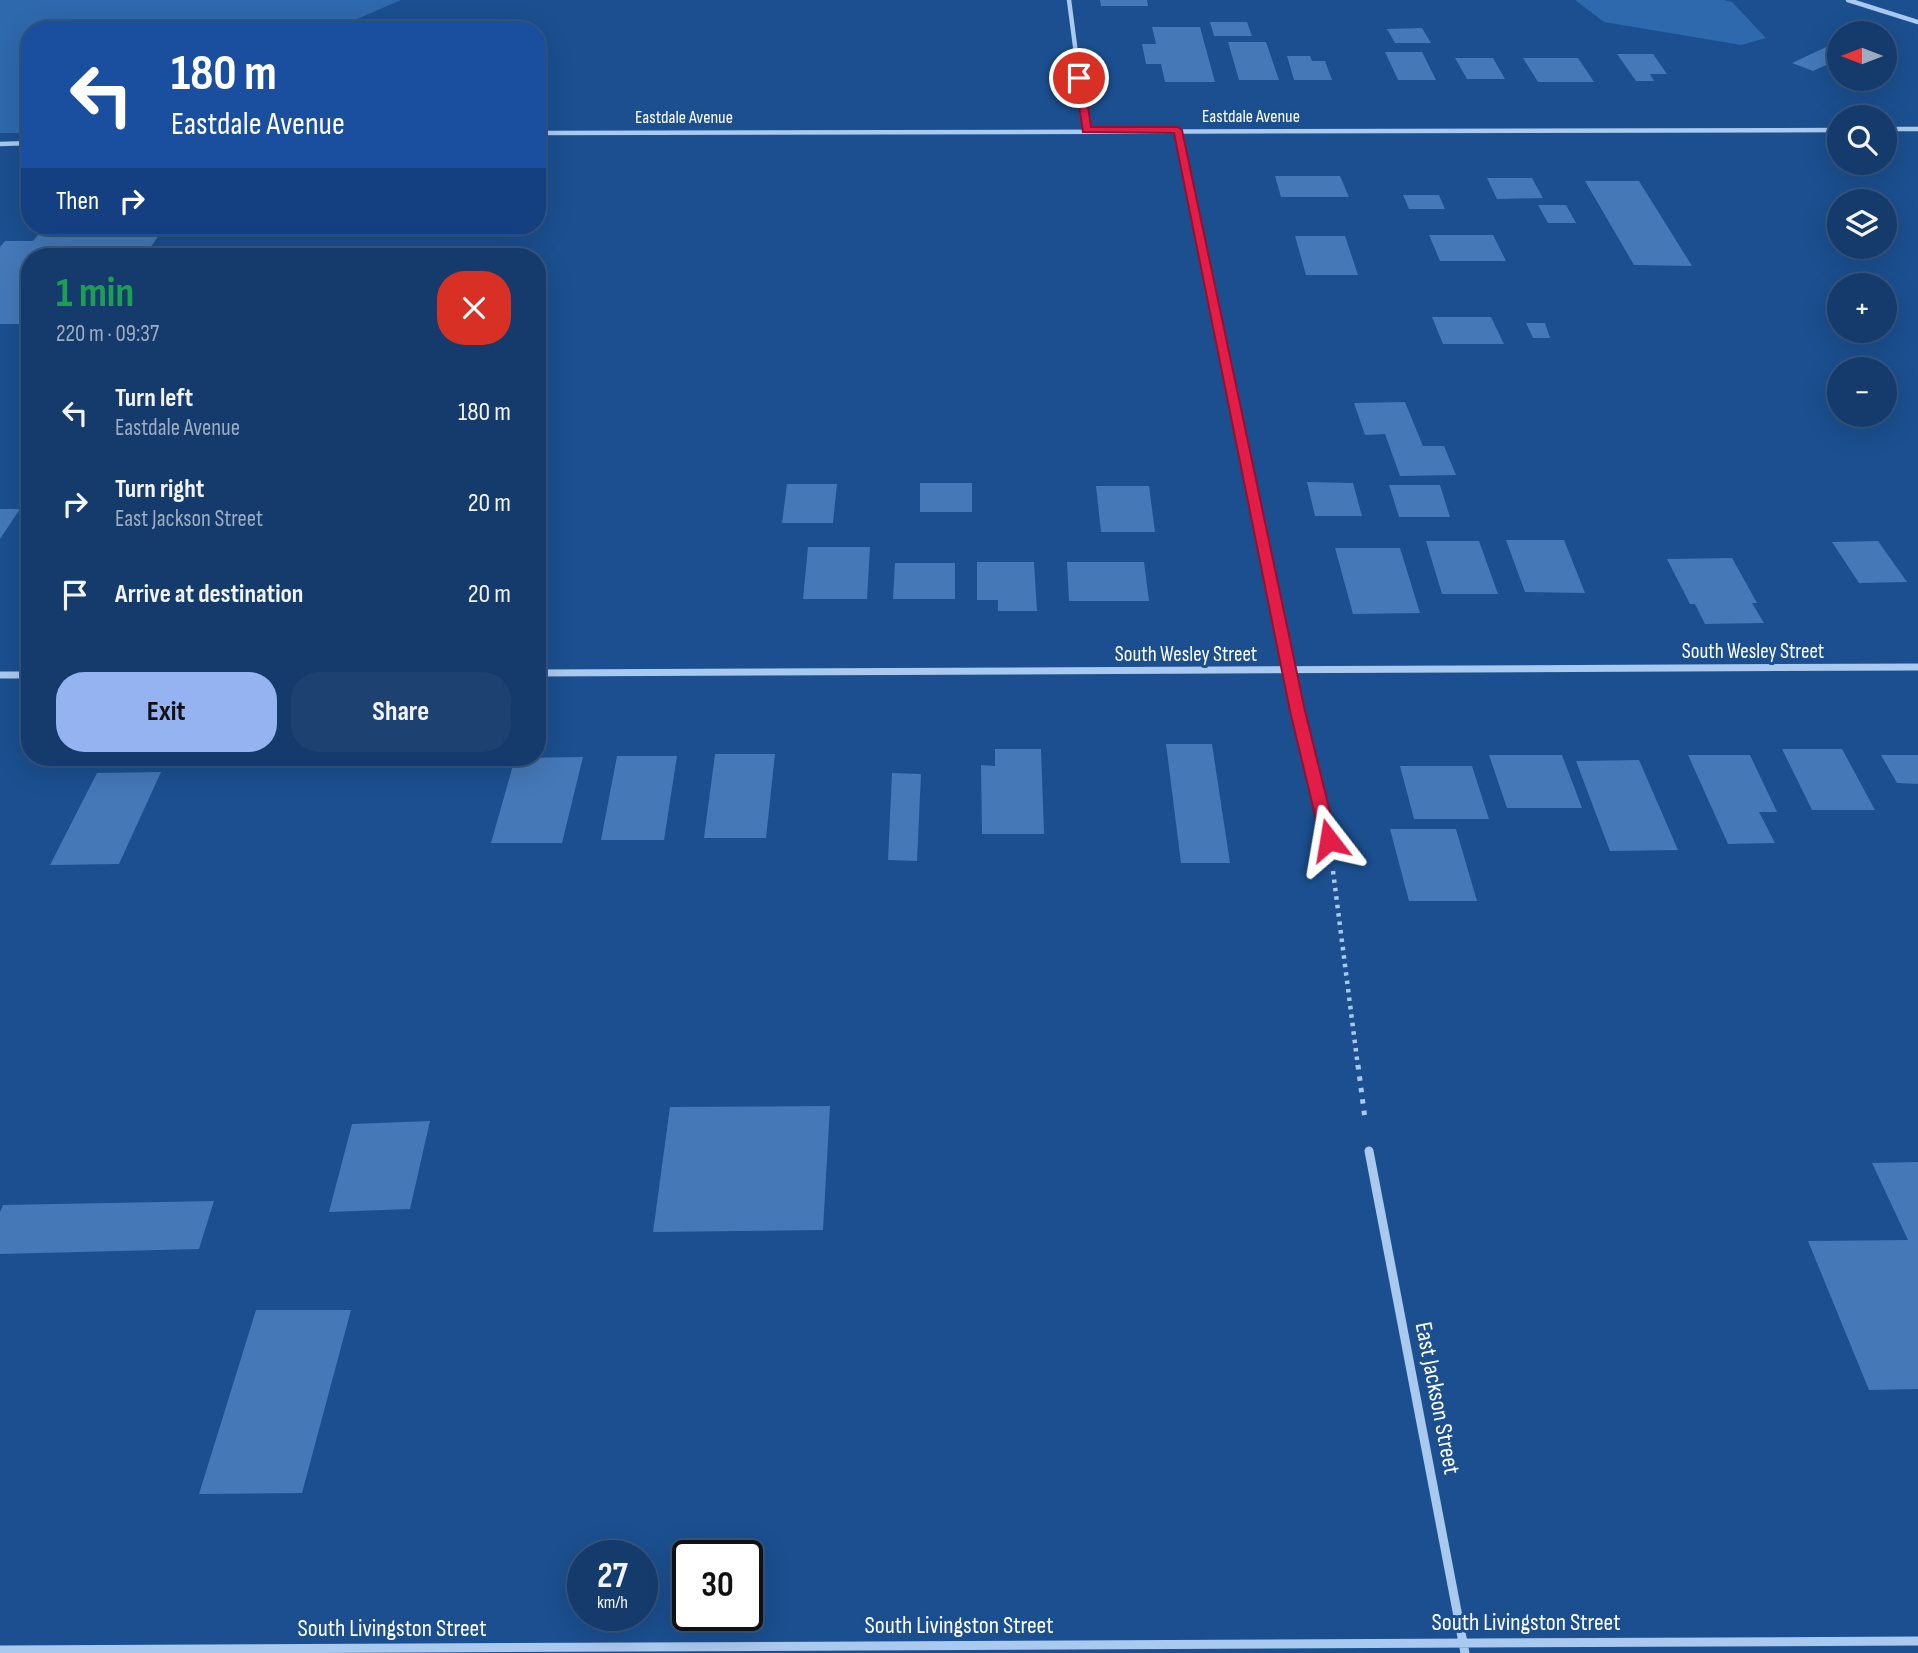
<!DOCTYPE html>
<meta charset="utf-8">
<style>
:root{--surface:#143b6b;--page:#1d4271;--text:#f1f3f6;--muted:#9dadc1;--line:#33557e;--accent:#95b2f1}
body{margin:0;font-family:"Sofia Sans Condensed",sans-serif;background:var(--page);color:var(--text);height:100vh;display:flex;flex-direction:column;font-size:26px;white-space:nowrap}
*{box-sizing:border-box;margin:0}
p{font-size:23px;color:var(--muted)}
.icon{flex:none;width:38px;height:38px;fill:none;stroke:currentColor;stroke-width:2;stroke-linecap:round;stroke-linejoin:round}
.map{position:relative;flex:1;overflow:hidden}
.details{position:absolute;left:21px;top:248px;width:525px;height:518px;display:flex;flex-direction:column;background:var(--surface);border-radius:28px;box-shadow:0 7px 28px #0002,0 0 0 2px var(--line)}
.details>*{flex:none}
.top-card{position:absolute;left:21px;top:21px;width:525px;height:214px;border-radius:28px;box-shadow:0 7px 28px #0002,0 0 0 2px var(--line);background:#1a4fa0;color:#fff;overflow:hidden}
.needle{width:46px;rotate:270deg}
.fabs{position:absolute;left:1827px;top:21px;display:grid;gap:14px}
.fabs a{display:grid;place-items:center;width:70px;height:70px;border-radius:50%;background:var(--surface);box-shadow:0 7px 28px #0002,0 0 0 2px var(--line);font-size:35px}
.speed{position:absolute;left:567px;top:1540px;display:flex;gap:14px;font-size:35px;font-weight:700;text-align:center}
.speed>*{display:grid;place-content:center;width:91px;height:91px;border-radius:50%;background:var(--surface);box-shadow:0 7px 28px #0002,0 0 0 2px var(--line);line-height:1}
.speed small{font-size:18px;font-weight:400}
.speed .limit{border:4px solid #111;border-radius:10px;background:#fff;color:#111}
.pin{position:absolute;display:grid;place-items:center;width:60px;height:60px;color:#fff;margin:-30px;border:4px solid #fff;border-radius:50%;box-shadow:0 2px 7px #0007}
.me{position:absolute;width:77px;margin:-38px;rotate:346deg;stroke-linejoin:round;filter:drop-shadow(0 0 5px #0008)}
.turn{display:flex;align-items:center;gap:24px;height:147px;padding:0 35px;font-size:32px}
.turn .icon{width:91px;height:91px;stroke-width:2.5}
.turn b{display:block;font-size:49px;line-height:60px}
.then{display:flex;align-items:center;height:66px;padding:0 35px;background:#0003;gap:14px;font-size:26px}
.round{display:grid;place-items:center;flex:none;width:74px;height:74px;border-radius:28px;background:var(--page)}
.summary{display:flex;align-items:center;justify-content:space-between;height:119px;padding:0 35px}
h1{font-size:42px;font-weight:700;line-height:52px;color:#1e9e55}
.button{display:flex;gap:14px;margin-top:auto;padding:14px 35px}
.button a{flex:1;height:80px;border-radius:28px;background:var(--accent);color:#111;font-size:28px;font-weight:700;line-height:80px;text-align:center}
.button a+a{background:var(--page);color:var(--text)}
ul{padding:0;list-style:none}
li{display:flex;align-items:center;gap:21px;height:91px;padding:0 35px}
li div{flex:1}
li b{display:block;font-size:26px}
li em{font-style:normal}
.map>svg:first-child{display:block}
.green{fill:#2e69ad}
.building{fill:#4478b7}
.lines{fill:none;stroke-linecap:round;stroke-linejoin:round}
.path-far1{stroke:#a9c9ee;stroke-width:4.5;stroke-dasharray:3.5 5;stroke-linecap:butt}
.path{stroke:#a9c9ee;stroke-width:5;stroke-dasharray:4.5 7;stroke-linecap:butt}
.minor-far3{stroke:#a9c9ee;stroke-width:4.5}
.minor-far2{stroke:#a9c9ee;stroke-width:5}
.minor-far1{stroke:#a9c9ee;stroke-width:7}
.minor{stroke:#a9c9ee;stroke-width:9}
.route{fill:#e11d48;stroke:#92132f;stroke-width:2}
.labels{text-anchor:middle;stroke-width:6;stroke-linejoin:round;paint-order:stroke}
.far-street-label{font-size:18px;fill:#fff;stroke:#1b4f8f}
.street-label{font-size:21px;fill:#fff;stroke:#1b4f8f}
.near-street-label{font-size:24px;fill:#fff;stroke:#1b4f8f}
</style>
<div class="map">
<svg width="1918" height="1653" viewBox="0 0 1918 1653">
<rect width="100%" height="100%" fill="#1b4f8f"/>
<path class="green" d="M 0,0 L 401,0 L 332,30 L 30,30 L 30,133 L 0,133 Z
M 1575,0 L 1724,0 L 1732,2 L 1766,38 L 1741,45 L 1604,22 Z"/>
<path class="building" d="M 1100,0 L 1147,0 L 1148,6 L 1101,6 Z
M 1210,22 L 1247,22 L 1252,36 L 1214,36 Z
M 1152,27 L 1200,27 L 1215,82 L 1165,82 L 1161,64 L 1146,64 L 1142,44 L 1156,44 Z
M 1422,28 L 1431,43 L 1395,43 L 1387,29 Z
M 1839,41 L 1839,59 L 1813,71 L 1792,63 Z
M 1228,42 L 1266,42 L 1279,80 L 1239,80 Z
M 1385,52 L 1422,52 L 1436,80 L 1398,80 Z
M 1617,54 L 1653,54 L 1667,74 L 1650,74 L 1654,81 L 1636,81 Z
M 1287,56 L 1310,56 L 1312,61 L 1325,61 L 1332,80 L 1294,80 Z
M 1455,58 L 1493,58 L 1505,79 L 1467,79 Z
M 1523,58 L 1578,58 L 1594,82 L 1538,82 Z
M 1275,176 L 1340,176 L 1349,197 L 1281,197 Z
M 1487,178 L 1532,178 L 1543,198 L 1497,199 Z
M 1585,181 L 1639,181 L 1692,266 L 1634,265 Z
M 1403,195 L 1439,195 L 1445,209 L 1409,209 Z
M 1538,205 L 1566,205 L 1576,223 L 1548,223 Z
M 45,226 L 165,226 L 144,257 L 30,257 L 30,324 L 0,324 L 0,247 L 5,241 L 33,241 Z
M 1429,235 L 1493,235 L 1506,261 L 1440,261 Z
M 1295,236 L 1345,236 L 1358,275 L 1306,275 Z
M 1432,317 L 1491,317 L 1504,344 L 1443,344 Z
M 1526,323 L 1545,323 L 1550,338 L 1533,338 Z
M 1405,402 L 1423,446 L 1444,446 L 1456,475 L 1400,476 L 1385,434 L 1365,435 L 1354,403 Z
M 1307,482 L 1353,483 L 1362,516 L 1315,516 Z
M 920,483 L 972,483 L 972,512 L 920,512 Z
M 787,484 L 837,484 L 833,523 L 782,523 Z
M 1389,485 L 1440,485 L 1450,517 L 1399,517 Z
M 1096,486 L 1149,486 L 1155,532 L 1101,532 Z
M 0,509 L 20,509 L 0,539 Z
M 1506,540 L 1564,540 L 1585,593 L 1525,592 Z
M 1426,541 L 1479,541 L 1498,594 L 1442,594 Z
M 1878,541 L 1907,582 L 1859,583 L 1832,542 Z
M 808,547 L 870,547 L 867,599 L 803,599 Z
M 1335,548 L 1400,548 L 1420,613 L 1353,614 Z
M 1732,558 L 1757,603 L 1752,603 L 1764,623 L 1705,624 L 1695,604 L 1690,604 L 1667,559 Z
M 977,562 L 1034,562 L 1037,611 L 998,611 L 998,600 L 977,600 Z
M 1067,562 L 1144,562 L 1149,601 L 1069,601 Z
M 895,563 L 955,563 L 955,599 L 893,599 Z
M 1166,744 L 1212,744 L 1230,863 L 1181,863 Z
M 995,749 L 1041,749 L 1044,834 L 982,834 L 981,765 L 995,766 Z
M 1782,749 L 1842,749 L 1875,810 L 1812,810 Z
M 715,754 L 775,754 L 766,838 L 704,838 Z
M 1489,755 L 1562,755 L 1582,808 L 1507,808 Z
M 1688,755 L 1750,755 L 1777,812 L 1759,812 L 1775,843 L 1728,844 Z
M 1881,755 L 1918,755 L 1918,784 L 1897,783 Z
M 617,756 L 677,756 L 664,840 L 601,840 Z
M 583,757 L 562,843 L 491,843 L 515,758 Z
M 1639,760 L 1678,850 L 1610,851 L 1576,761 Z
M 1400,766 L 1472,766 L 1489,819 L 1414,819 Z
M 161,772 L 119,864 L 50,865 L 97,773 Z
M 892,773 L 921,774 L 917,861 L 888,860 Z
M 1390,829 L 1456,829 L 1477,901 L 1409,901 Z
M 830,1106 L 823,1230 L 653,1232 L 670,1107 Z
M 430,1121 L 410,1209 L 329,1212 L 352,1124 Z
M 1918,1162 L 1918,1389 L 1869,1390 L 1808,1241 L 1908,1240 L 1872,1163 Z
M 214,1201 L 199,1249 L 0,1254 L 0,1212 L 3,1205 Z
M 256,1310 L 351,1310 L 302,1493 L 199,1494 Z"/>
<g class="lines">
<path class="path-far1" d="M 1333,871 L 1358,1067"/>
<path class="path" d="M 1358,1065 L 1365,1119"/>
<path class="minor-far3" d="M 1069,0 L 1086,130
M 1848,0 L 1918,22
M 1885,129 L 1918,129
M 1178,130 L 1207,268
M 537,133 L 1839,130
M 0,144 L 30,143"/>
<path class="minor-far2" d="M 1206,266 L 1278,616"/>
<path class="minor-far1" d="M 1278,614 L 1298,711 L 1330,840
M 537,673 L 1918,667
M 0,675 L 30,675"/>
<path class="minor" d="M 1369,1151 L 1465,1653
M 0,1650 L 1918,1641"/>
</g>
<path class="route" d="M 1079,75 L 1084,78 L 1091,127 L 1178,127 L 1182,130 L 1305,711 L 1337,840 L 1329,846 L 1321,840 L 1290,711 L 1174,133 L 1083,132 L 1075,78 Z"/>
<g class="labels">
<g class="far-street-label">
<text x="1251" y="122">Eastdale Avenue</text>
<text x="684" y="123">Eastdale Avenue</text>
</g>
<g class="street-label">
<text x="1753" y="658">South Wesley Street</text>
<text x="1186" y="661">South Wesley Street</text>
</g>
<g class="near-street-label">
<text transform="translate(1438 1398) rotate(79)" y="8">East Jackson Street</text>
<text x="1526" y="1630">South Livingston Street</text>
<text x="959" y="1633">South Livingston Street</text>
<text x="392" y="1636">South Livingston Street</text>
</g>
</g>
</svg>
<div class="fabs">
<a><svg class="needle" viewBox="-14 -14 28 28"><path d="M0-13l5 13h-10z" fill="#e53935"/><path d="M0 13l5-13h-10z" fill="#9dadc1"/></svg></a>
<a><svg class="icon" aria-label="search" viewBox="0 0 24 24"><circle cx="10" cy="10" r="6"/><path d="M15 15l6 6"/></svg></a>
<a><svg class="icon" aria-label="layers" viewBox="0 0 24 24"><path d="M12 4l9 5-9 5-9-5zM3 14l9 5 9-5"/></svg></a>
<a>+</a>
<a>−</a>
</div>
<div class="speed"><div>27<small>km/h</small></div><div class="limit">30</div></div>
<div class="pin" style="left:1079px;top:78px;background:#d93025"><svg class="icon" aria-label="arrive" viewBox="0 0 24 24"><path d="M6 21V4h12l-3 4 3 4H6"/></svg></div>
<svg class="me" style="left:1329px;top:840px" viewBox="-20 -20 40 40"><path d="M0-17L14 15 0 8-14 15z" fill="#e11d48" stroke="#fff" stroke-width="4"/></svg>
<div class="top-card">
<div class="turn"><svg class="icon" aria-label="left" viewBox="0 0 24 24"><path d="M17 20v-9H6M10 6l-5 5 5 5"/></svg><div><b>180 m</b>Eastdale Avenue</div></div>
<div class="then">Then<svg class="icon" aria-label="right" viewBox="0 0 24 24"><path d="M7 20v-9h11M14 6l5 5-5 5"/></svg></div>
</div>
<section class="details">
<div class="summary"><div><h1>1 min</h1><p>220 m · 09:37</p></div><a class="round" style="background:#d93025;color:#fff"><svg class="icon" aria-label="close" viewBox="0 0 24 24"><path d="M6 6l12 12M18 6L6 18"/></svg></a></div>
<ul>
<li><svg class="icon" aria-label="left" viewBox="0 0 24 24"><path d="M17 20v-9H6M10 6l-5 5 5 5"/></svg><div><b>Turn left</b><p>Eastdale Avenue</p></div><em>180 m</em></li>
<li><svg class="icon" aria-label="right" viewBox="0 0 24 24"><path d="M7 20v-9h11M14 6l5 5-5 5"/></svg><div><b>Turn right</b><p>East Jackson Street</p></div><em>20 m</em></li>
<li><svg class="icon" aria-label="arrive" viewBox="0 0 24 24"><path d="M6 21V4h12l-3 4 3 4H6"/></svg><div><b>Arrive at destination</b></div><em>20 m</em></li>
</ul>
<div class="button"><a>Exit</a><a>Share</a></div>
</section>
</div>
